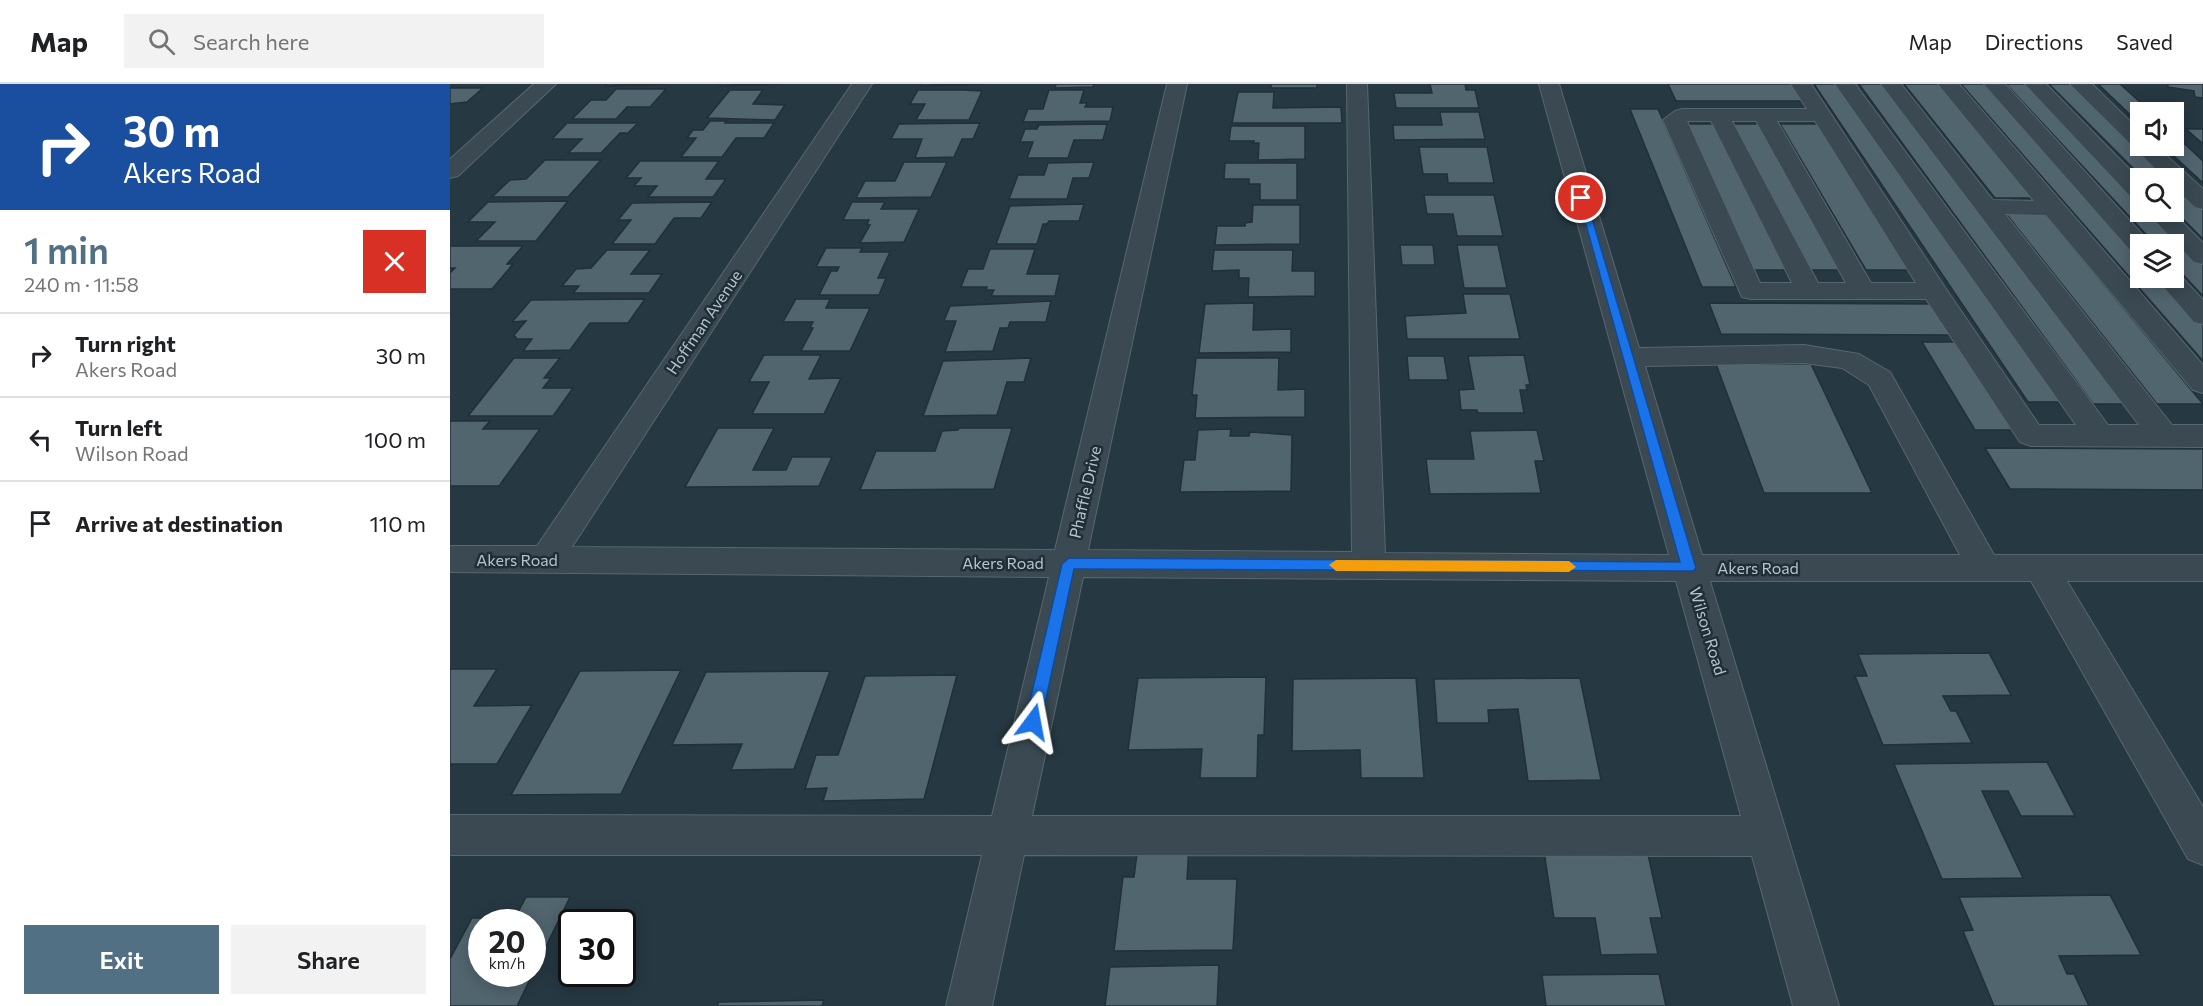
<!DOCTYPE html>
<meta charset="utf-8">
<style>
:root{--surface:#fff;--page:#f2f2f2;--text:#202124;--muted:#757577;--line:#e0e0e0;--accent:#527084}
body{margin:0;font-family:Commissioner,sans-serif;background:var(--page);color:var(--text);height:100vh;display:flex;flex-direction:column;font-size:22px;white-space:nowrap}
*{box-sizing:border-box;margin:0}
p{font-size:20px;color:var(--muted)}
.icon{flex:none;width:33px;height:33px;fill:none;stroke:currentColor;stroke-width:2;stroke-linecap:round;stroke-linejoin:round}
.map{position:relative;flex:1;overflow:hidden}
.drawer{display:flex;flex-direction:column;background:var(--surface);width:450px}
.drawer>*{flex:none}
.top-card{background:#1a4fa0;color:#fff;overflow:hidden}
.fabs{position:absolute;left:1680px;top:18px;display:grid;gap:12px}
.fabs a{display:grid;place-items:center;width:54px;height:54px;border-radius:0px;background:var(--surface);box-shadow:0 3px 15px #0003;font-size:30px}
.speed{position:absolute;left:18px;top:825px;display:flex;gap:12px;font-size:30px;font-weight:700;text-align:center}
.speed>*{display:grid;place-content:center;width:78px;height:78px;border-radius:50%;background:var(--surface);box-shadow:0 3px 15px #0003;line-height:1}
.speed small{font-size:15px;font-weight:400}
.speed .limit{border:3px solid #111;border-radius:9px;background:#fff;color:#111}
.pin{position:absolute;display:grid;place-items:center;width:51px;height:51px;color:#fff;margin:-26px;border:3px solid #fff;border-radius:50%;box-shadow:0 2px 6px #0007}
.me{position:absolute;width:66px;margin:-33px;rotate:13deg;stroke-linejoin:round;filter:drop-shadow(0 0 4px #0008)}
.turn{display:flex;align-items:center;gap:21px;height:126px;padding:0 24px;font-size:27px}
.turn .icon{width:78px;height:78px;stroke-width:2.5}
.turn b{display:block;font-size:42px;line-height:51px}
.round{display:grid;place-items:center;flex:none;width:63px;height:63px;border-radius:0px;background:var(--page)}
.overview{display:flex;align-items:center;justify-content:space-between;height:102px;padding:0 24px}
h1{font-size:36px;font-weight:600;line-height:45px;color:var(--accent)}
.cta{display:flex;gap:12px;margin-top:auto;padding:12px 24px}
.cta a{flex:1;height:69px;border-radius:0px;background:var(--accent);color:#fff;font-size:24px;font-weight:600;line-height:69px;text-align:center}
.cta a+a{background:var(--page);color:var(--text)}
ul{padding:0;list-style:none}
li{display:flex;align-items:center;gap:18px;height:84px;padding:0 24px;border-top:2px solid var(--line)}
li div{flex:1}
li b{display:block;font-size:22px}
li em{font-style:normal}
header{display:flex;align-items:center;gap:36px;box-sizing:border-box;height:84px;padding:0 30px;background:var(--surface);border-bottom:2px solid var(--line)}
header strong{font-size:28px}
nav{display:flex;gap:33px;margin-inline-start:auto;font-size:21px}
.search{width:420px;height:54px;background:var(--page);display:flex;align-items:center;gap:15px;box-sizing:border-box;padding:0 21px;border-radius:0px;color:var(--muted);font-size:22px}
main{display:flex;flex:1;min-height:0}
.map>svg:first-child{display:block}
.building{fill:#51656f;stroke:#213039;stroke-width:1.5;fill-rule:evenodd}
.lines{fill:none;stroke-linecap:round;stroke-linejoin:round}
.minor-casing{stroke:#58676f;stroke-width:2}
.minor{fill:#3a4952;fill-rule:evenodd}
.route{fill:#1a73e8;stroke:#114b97;stroke-width:1.5}
.slow{fill:#f59e0b}
.labels{text-anchor:middle;stroke-width:5;stroke-linejoin:round;paint-order:stroke}
.street-label{font-size:16px;fill:#b7c4cc;stroke:#1f2e37}
</style>
<header>
<strong>Map</strong>
<div class="search"><svg class="icon" aria-label="search" viewBox="0 0 24 24"><circle cx="10" cy="10" r="6"/><path d="M15 15l6 6"/></svg>Search here</div>
<nav><a>Map</a><a>Directions</a><a>Saved</a></nav>
</header>
<main>
<section class="drawer">
<div class="top-card">
<div class="turn"><svg class="icon" aria-label="right" viewBox="0 0 24 24"><path d="M7 20v-9h11M14 6l5 5-5 5"/></svg><div><b>30 m</b>Akers Road</div></div>
</div>
<div class="overview"><div><h1>1 min</h1><p>240 m · 11:58</p></div><a class="round" style="background:#d93025;color:#fff"><svg class="icon" aria-label="close" viewBox="0 0 24 24"><path d="M6 6l12 12M18 6L6 18"/></svg></a></div>
<ul>
<li><svg class="icon" aria-label="right" viewBox="0 0 24 24"><path d="M7 20v-9h11M14 6l5 5-5 5"/></svg><div><b>Turn right</b><p>Akers Road</p></div><em>30 m</em></li>
<li><svg class="icon" aria-label="left" viewBox="0 0 24 24"><path d="M17 20v-9H6M10 6l-5 5 5 5"/></svg><div><b>Turn left</b><p>Wilson Road</p></div><em>100 m</em></li>
<li><svg class="icon" aria-label="arrive" viewBox="0 0 24 24"><path d="M6 21V4h12l-3 4 3 4H6"/></svg><div><b>Arrive at destination</b></div><em>110 m</em></li>
</ul>
<div class="cta"><a>Exit</a><a>Share</a></div>
</section>
<div class="map">
<svg width="1753" height="922" viewBox="0 0 1753 922">
<rect width="100%" height="100%" fill="#263842"/>
<path class="building" d="M 157,0 L 216,0 L 155,2 Z
M 271,0 L 331,0 L 270,2 Z
M 472,0 L 534,0 L 471,2 Z
M 606,0 L 644,0 L 643,3 L 605,4 Z
M 821,0 L 867,0 L 867,4 L 821,4 Z
M 980,0 L 1015,0 L 1016,6 L 1025,6 L 1029,24 L 946,24 L 944,9 L 982,9 Z
M 1218,0 L 1343,0 L 1354,17 L 1226,17 Z
M 1364,0 L 1387,0 L 1611,318 L 1578,318 Z
M 1409,0 L 1432,0 L 1676,320 L 1643,320 Z
M 1454,0 L 1491,0 L 1587,114 L 1545,114 Z
M 1511,0 L 1534,0 L 1690,172 L 1690,194 L 1710,194 L 1753,241 L 1753,277 Z
M 1556,0 L 1579,0 L 1690,116 L 1690,128 L 1702,128 L 1753,180 L 1753,212 L 1724,181 L 1724,160 L 1705,160 Z
M 1599,0 L 1625,0 L 1722,94 L 1693,94 Z
M 1648,0 L 1670,0 L 1701,28 L 1690,28 L 1690,40 Z
M 1718,0 L 1753,0 L 1753,14 L 1745,13 L 1744,7 L 1718,3 Z
M 0,4 L 33,4 L 17,18 L 0,20 Z
M 166,5 L 216,5 L 200,23 L 177,23 L 166,35 L 122,35 L 141,16 L 156,16 Z
M 280,6 L 313,6 L 303,20 L 335,21 L 325,36 L 257,34 Z
M 468,6 L 512,6 L 532,7 L 519,36 L 466,36 L 475,20 L 460,20 Z
M 599,6 L 634,6 L 630,19 L 637,19 L 635,23 L 663,23 L 660,37 L 573,38 L 578,25 L 593,25 Z
M 788,8 L 824,8 L 823,24 L 891,23 L 892,39 L 782,39 Z
M 1180,25 L 1208,25 L 1286,203 L 1252,203 Z
M 990,28 L 1029,28 L 1035,55 L 944,56 L 943,41 L 992,41 Z
M 260,37 L 277,37 L 275,39 L 324,39 L 314,54 L 286,54 L 272,73 L 231,73 L 246,54 L 237,54 L 243,46 L 253,46 Z
M 117,39 L 188,39 L 178,49 L 170,49 L 151,69 L 118,69 L 132,55 L 102,55 Z
M 530,39 L 523,55 L 512,55 L 504,73 L 465,74 L 472,55 L 441,55 L 449,40 Z
M 657,40 L 653,56 L 624,56 L 618,74 L 577,74 L 583,58 L 570,58 L 575,45 L 587,45 L 589,41 Z
M 1234,40 L 1270,40 L 1344,186 L 1302,186 Z
M 1283,40 L 1310,40 L 1392,186 L 1361,186 Z
M 1330,40 L 1369,40 L 1462,186 L 1416,186 Z
M 781,42 L 855,42 L 855,75 L 808,76 L 809,59 L 803,59 L 804,57 L 779,57 Z
M 1736,45 L 1753,45 L 1753,60 Z
M 1724,50 L 1753,77 L 1753,99 L 1713,62 L 1724,62 Z
M 969,63 L 1037,63 L 1044,99 L 998,99 L 997,90 L 973,90 Z
M 95,76 L 151,76 L 118,113 L 42,113 L 60,96 L 76,95 Z
M 190,77 L 269,77 L 256,95 L 276,95 L 263,113 L 198,113 L 207,102 L 184,102 L 191,94 L 176,94 Z
M 454,78 L 497,78 L 481,113 L 406,114 L 415,97 L 445,97 Z
M 644,78 L 639,94 L 623,94 L 617,115 L 559,115 L 568,91 L 594,91 L 598,79 Z
M 775,79 L 847,79 L 847,116 L 810,116 L 810,100 L 799,100 L 799,95 L 774,95 Z
M 1724,96 L 1753,125 L 1753,155 L 1724,126 Z
M 974,111 L 1044,111 L 1053,152 L 1007,152 L 1003,130 L 977,130 Z
M 118,117 L 86,157 L 26,157 L 45,138 L 18,138 L 38,118 Z
M 262,118 L 251,134 L 224,134 L 205,160 L 162,160 L 181,136 L 168,136 L 182,119 Z
M 402,118 L 435,118 L 431,125 L 469,125 L 454,158 L 410,159 L 420,141 L 417,141 L 419,136 L 393,136 Z
M 634,120 L 629,137 L 599,137 L 597,140 L 593,140 L 587,160 L 546,160 L 560,122 Z
M 803,121 L 850,121 L 850,160 L 765,161 L 767,142 L 795,142 L 795,139 L 802,138 Z
M 1554,127 L 1593,127 L 1753,320 L 1707,320 Z
M 950,161 L 983,161 L 985,181 L 952,181 Z
M 1007,161 L 1048,161 L 1057,204 L 1014,204 Z
M 0,162 L 73,162 L 57,180 L 63,180 L 42,205 L 0,205 L 0,189 L 5,184 L 0,184 Z
M 376,164 L 412,164 L 410,168 L 440,168 L 428,194 L 436,194 L 429,211 L 369,211 L 381,187 L 387,187 L 389,183 L 366,183 Z
M 540,165 L 585,165 L 577,190 L 610,190 L 605,212 L 541,212 L 544,206 L 536,206 L 537,203 L 511,203 L 518,185 L 533,185 Z
M 157,166 L 200,166 L 181,190 L 212,190 L 199,209 L 123,209 L 129,202 L 112,202 L 126,185 L 141,184 Z
M 764,166 L 843,166 L 842,187 L 865,187 L 865,212 L 798,213 L 799,194 L 789,194 L 789,186 L 762,187 Z
M 1013,210 L 1060,210 L 1070,255 L 957,255 L 955,232 L 1016,229 Z
M 195,215 L 178,239 L 140,239 L 120,266 L 73,267 L 82,255 L 67,255 L 64,251 L 76,237 L 62,238 L 81,216 Z
M 346,215 L 380,215 L 376,224 L 420,224 L 400,267 L 351,267 L 363,244 L 360,244 L 363,238 L 333,238 Z
M 601,217 L 596,238 L 560,238 L 558,244 L 550,244 L 543,267 L 495,268 L 506,237 L 494,237 L 500,222 Z
M 804,219 L 803,246 L 841,245 L 841,268 L 749,269 L 755,220 Z
M 1259,219 L 1482,220 L 1501,251 L 1271,250 Z
M 1472,258 L 1506,258 L 1562,346 L 1525,346 Z
M 314,271 L 371,271 L 359,295 L 391,294 L 374,330 L 302,330 L 319,298 L 299,298 Z
M 1074,271 L 1080,301 L 1076,301 L 1077,306 L 1070,306 L 1074,329 L 1028,329 L 1027,326 L 1011,326 L 1009,306 L 1024,305 L 1018,272 Z
M 957,272 L 994,272 L 998,296 L 959,296 Z
M 64,274 L 110,274 L 94,294 L 101,294 L 93,304 L 123,304 L 103,332 L 18,332 Z
M 581,274 L 574,298 L 557,298 L 547,331 L 473,332 L 493,277 Z
M 746,274 L 829,274 L 828,306 L 855,305 L 855,333 L 745,334 L 747,311 L 742,311 Z
M 1266,280 L 1361,280 L 1422,409 L 1314,409 Z
M 0,337 L 40,337 L 33,345 L 90,345 L 49,402 L 0,402 Z
M 268,344 L 324,344 L 303,386 L 336,386 L 342,373 L 382,373 L 369,402 L 235,403 Z
M 509,344 L 562,344 L 544,405 L 410,406 L 426,367 L 485,367 L 492,347 L 508,346 Z
M 781,345 L 780,352 L 799,352 L 800,348 L 842,351 L 841,407 L 730,408 L 734,376 L 745,376 L 748,346 Z
M 1087,346 L 1094,377 L 1085,377 L 1091,409 L 980,410 L 976,375 L 1024,375 L 1020,347 Z
M 1535,364 L 1753,365 L 1753,406 L 1560,405 Z
M 1539,569 L 1561,611 L 1493,612 L 1501,627 L 1506,627 L 1522,659 L 1433,661 L 1405,592 L 1417,592 L 1408,570 Z
M 0,585 L 47,585 L 24,622 L 82,621 L 47,680 L 0,680 Z
M 231,586 L 171,710 L 61,711 L 130,587 Z
M 380,587 L 344,685 L 281,686 L 292,660 L 222,661 L 256,588 Z
M 507,591 L 474,715 L 373,717 L 377,704 L 355,705 L 366,671 L 388,671 L 415,592 Z
M 816,593 L 814,651 L 808,651 L 807,694 L 750,694 L 752,665 L 678,666 L 688,594 Z
M 966,594 L 974,694 L 911,694 L 910,666 L 842,667 L 843,595 Z
M 1130,594 L 1151,696 L 1078,697 L 1068,625 L 1038,626 L 1039,639 L 987,639 L 984,595 Z
M 1597,678 L 1625,732 L 1571,732 L 1558,707 L 1532,707 L 1573,794 L 1492,795 L 1444,680 Z
M 688,762 L 739,762 L 737,795 L 787,795 L 783,866 L 664,867 L 673,793 L 684,793 Z
M 1197,766 L 1212,834 L 1200,834 L 1208,870 L 1151,871 L 1145,834 L 1104,834 L 1094,767 Z
M 1660,811 L 1691,871 L 1609,872 L 1617,890 L 1624,890 L 1639,922 L 1544,922 L 1513,847 L 1523,846 L 1509,813 Z
M 76,813 L 120,813 L 67,922 L 0,922 L 0,875 L 22,834 L 65,834 ZM 32,838 L 82,838 L 82,890 L 32,890 Z
M 769,881 L 767,922 L 655,922 L 660,883 Z
M 1209,890 L 1216,922 L 1096,922 L 1092,891 Z
M 374,916 L 372,922 L 267,922 L 269,918 Z"/>
<g class="lines">
<g class="minor-casing">
<path id="minor" d="M 84,0 L 106,0 L 8,92 L 0,94 L 0,75 Z
M 402,0 L 422,0 L 122,463 L 605,466 L 717,0 L 737,0 L 638,466 L 902,468 L 897,0 L 917,0 L 935,469 L 1219,471 L 1089,0 L 1109,0 L 1189,264 L 1354,261 L 1409,270 L 1440,288 L 1544,471 L 1753,471 L 1753,497 L 1617,497 L 1753,723 L 1753,781 L 1738,775 L 1581,497 L 1260,497 L 1389,922 L 1343,922 L 1302,772 L 574,771 L 542,922 L 496,922 L 532,771 L 0,771 L 0,731 L 542,732 L 599,493 L 0,488 L 0,462 L 87,462 ZM 1354,279 L 1392,284 L 1419,301 L 1510,471 L 1252,471 L 1195,282 ZM 633,493 L 1226,497 L 1291,732 L 582,732 Z
M 1341,0 L 1361,0 L 1496,205 L 1589,341 L 1626,341 L 1385,0 L 1405,0 L 1658,341 L 1689,341 L 1431,0 L 1451,0 L 1543,116 L 1584,117 L 1488,0 L 1509,0 L 1753,281 L 1753,309 L 1743,306 L 1596,131 L 1555,130 L 1722,341 L 1753,341 L 1753,363 L 1581,362 L 1570,358 L 1476,215 L 1301,215 L 1292,213 L 1213,36 L 1225,27 L 1232,25 L 1357,25 ZM 1237,37 L 1261,37 L 1342,199 L 1310,199 ZM 1282,37 L 1306,37 L 1396,199 L 1368,199 ZM 1327,37 L 1365,37 L 1466,199 L 1421,199 Z
M 1534,0 L 1555,0 L 1701,160 L 1690,160 L 1690,169 L 1681,167 Z
M 1575,0 L 1596,0 L 1690,96 L 1690,116 L 1682,114 Z
M 1620,0 L 1642,0 L 1690,47 L 1690,62 L 1706,62 L 1753,105 L 1753,125 L 1745,123 L 1724,103 L 1724,94 L 1715,94 Z
M 1697,128 L 1722,128 L 1753,159 L 1753,180 L 1744,178 Z
M 1724,187 L 1728,189 L 1753,216 L 1753,240 L 1744,238 L 1706,194 L 1724,194 Z"/>
</g>
<use href="#minor" class="minor"/>
</g>
<path class="route" d="M 1128,112 L 1136,114 L 1246,484 L 1243,487 L 624,485 L 591,638 L 589,643 L 583,645 L 577,643 L 575,638 L 612,480 L 619,474 L 1230,478 Z"/>
<path class="slow" d="M 886,476 L 1119,477 L 1126,483 L 1119,488 L 886,487 L 879,481 Z"/>
<g class="labels">
<g class="street-label">
<text transform="translate(254 238) rotate(-56)" y="6">Hoffman Avenue</text>
<text transform="translate(635 408) rotate(-77)" y="6">Phaffle Drive</text>
<text x="67" y="482">Akers Road</text>
<text x="553" y="485">Akers Road</text>
<text x="1308" y="490">Akers Road</text>
<text transform="translate(1258 547) rotate(73)" y="6">Wilson Road</text>
</g>
</g>
</svg>
<div class="fabs">
<a><svg class="icon" aria-label="sound" viewBox="0 0 24 24"><path d="M4 9h4l5-4v14l-5-4H4zM17 9q2 3 0 6"/></svg></a>
<a><svg class="icon" aria-label="search" viewBox="0 0 24 24"><circle cx="10" cy="10" r="6"/><path d="M15 15l6 6"/></svg></a>
<a><svg class="icon" aria-label="layers" viewBox="0 0 24 24"><path d="M12 4l9 5-9 5-9-5zM3 14l9 5 9-5"/></svg></a>
</div>
<div class="speed"><div>20<small>km/h</small></div><div class="limit">30</div></div>
<div class="pin" style="left:1131px;top:114px;background:#d93025"><svg class="icon" aria-label="arrive" viewBox="0 0 24 24"><path d="M6 21V4h12l-3 4 3 4H6"/></svg></div>
<svg class="me" style="left:583px;top:638px" viewBox="-20 -20 40 40"><path d="M0-17L14 15 0 8-14 15z" fill="#1a73e8" stroke="#fff" stroke-width="4"/></svg>
</div>
</main>
